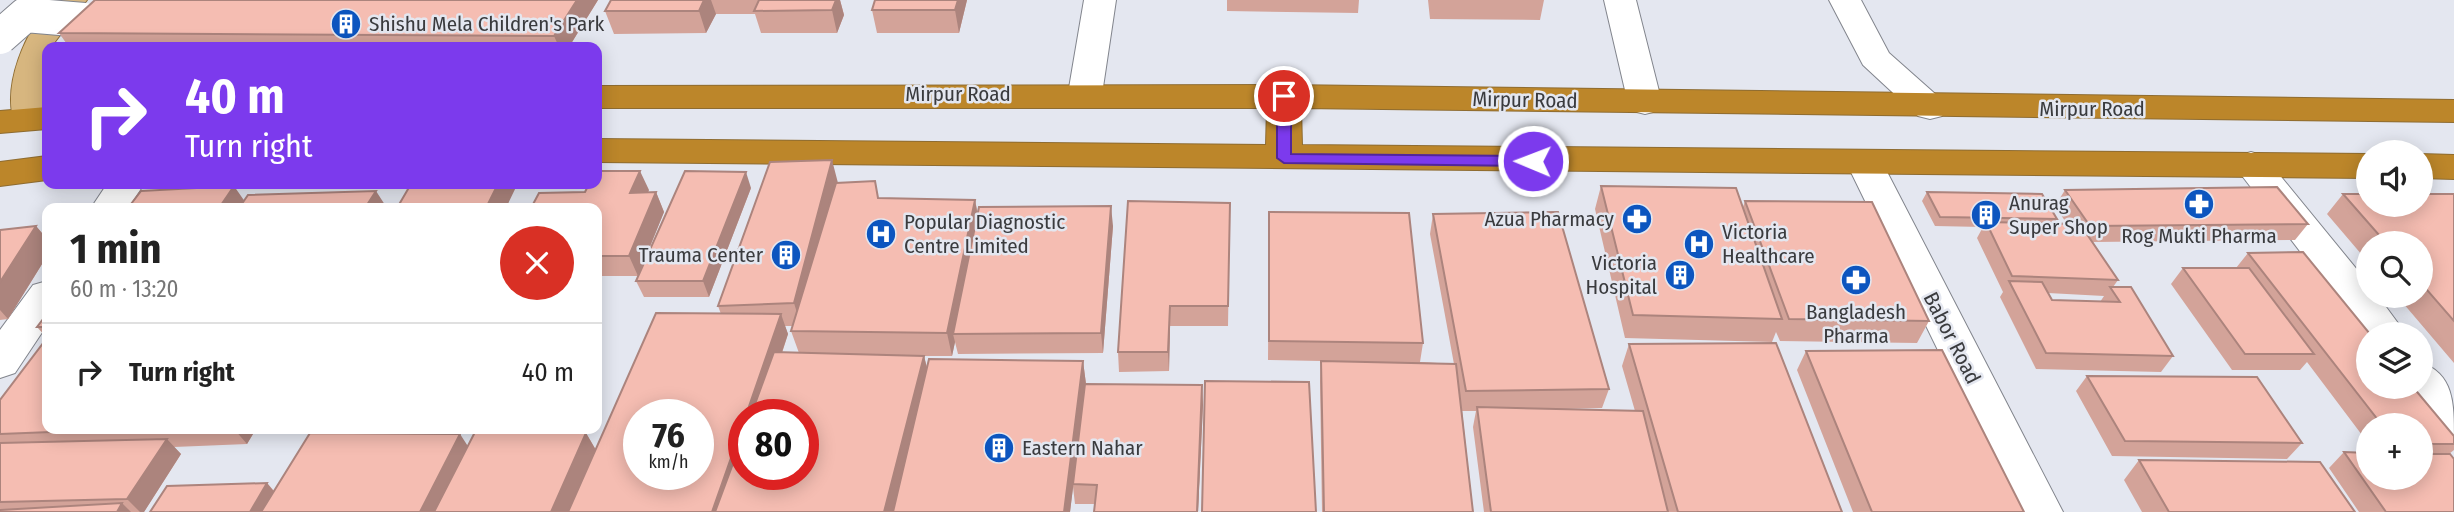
<!DOCTYPE html>
<meta charset="utf-8">
<style>
:root{--surface:#fff;--page:#f6f6f6;--text:#222;--muted:#767676;--line:#e0e0e0}
body{margin:0;font-family:"Fira Sans Condensed",sans-serif;background:var(--page);color:var(--text);height:100vh;display:flex;flex-direction:column;font-size:26px;white-space:nowrap}
*{box-sizing:border-box;margin:0}
p{font-size:23px;color:var(--muted)}
.icon{flex:none;width:38px;height:38px;fill:none;stroke:currentColor;stroke-width:2;stroke-linecap:round;stroke-linejoin:round}
.map{position:relative;flex:1;overflow:hidden}
.details{position:absolute;left:42px;top:203px;width:560px;height:231px;display:flex;flex-direction:column;background:var(--surface);border-radius:14px;box-shadow:0 4px 18px #0003}
.details>*{flex:none}
.top-card{position:absolute;left:42px;top:42px;width:560px;height:147px;border-radius:14px;box-shadow:0 4px 18px #0003;background:#7c3aed;color:#fff;overflow:hidden}
.buttons{position:absolute;left:2356px;top:140px;display:grid;gap:14px}
.buttons a{display:grid;place-items:center;width:77px;height:77px;border-radius:50%;background:var(--surface);box-shadow:0 4px 18px #0003;font-size:35px}
.speed{position:absolute;left:623px;top:399px;display:flex;gap:14px;font-size:35px;font-weight:700;text-align:center}
.speed>*{display:grid;place-content:center;width:91px;height:91px;border-radius:50%;background:var(--surface);box-shadow:0 4px 18px #0003;line-height:1}
.speed small{font-size:18px;font-weight:400}
.speed .limit{border:10px solid #d22;background:#fff;color:#111}
.pin{position:absolute;display:grid;place-items:center;width:60px;height:60px;color:#fff;margin:-30px;border:4px solid #fff;border-radius:50%;box-shadow:0 2px 7px #0007}
.me{position:absolute;width:77px;margin:-38px;rotate:271deg;stroke-linejoin:round;filter:drop-shadow(0 0 5px #0008)}
.turn{display:flex;align-items:center;gap:24px;height:147px;padding:0 28px;font-size:32px}
.turn .icon{width:91px;height:91px;stroke-width:2.5}
.turn b{display:block;font-size:49px;line-height:60px}
.round{display:grid;place-items:center;flex:none;width:74px;height:74px;border-radius:37px;background:var(--page)}
.summary{display:flex;align-items:center;justify-content:space-between;height:119px;padding:0 28px}
h1{font-size:42px;font-weight:700;line-height:52px}
ul{padding:0;list-style:none}
li{display:flex;align-items:center;gap:21px;height:98px;padding:0 28px;border-top:2px solid var(--line)}
li div{flex:1}
li b{display:block;font-size:26px}
li em{font-style:normal}
.map>svg:first-child{display:block}
.lines{fill:none;stroke-linecap:round;stroke-linejoin:round}
.minor-casing{stroke:#82858d;stroke-width:2}
.major-casing{stroke:#8e6c31;stroke-width:2}
.highway-casing{stroke:#8e6c31;stroke-width:2}
.minor{fill:#fff;fill-rule:evenodd}
.major{fill:#d7b67f;fill-rule:evenodd}
.highway{fill:#bc862a;fill-rule:evenodd}
.minor-bridge-casing{stroke:#82858d;stroke-width:36;stroke-linecap:butt}
.minor-bridge{stroke:#fff;stroke-width:34}
.wall{fill:#d3a399;fill-rule:evenodd}
.shaded-wall{fill:#ac847d}
.building{fill:#f5bdb2;stroke:#ac847d;stroke-width:2;fill-rule:evenodd}
.route{fill:#7c3aed;stroke:#51269a;stroke-width:2}
.labels{text-anchor:middle;stroke-width:5;stroke-linejoin:round;paint-order:stroke}
.poi-label{font-size:21px;fill:#3a3b3e;stroke:#e4e7f0;text-anchor:start}
.street-label{font-size:21px;fill:#3a3b3e;stroke:#e4e7f0}
</style>
<div class="map">
<svg width="2454" height="512" viewBox="0 0 2454 512">
<rect width="100%" height="100%" fill="#e4e7f0"/>
<g class="lines">
<g class="minor-casing">
<path id="minor" d="M 1084,0 L 1116,0 L 1102,94 L 1097,101 L 1085,105 L 1073,101 L 1068,94 Z
M 1604,0 L 1636,0 L 1662,103 L 1657,111 L 1645,114 L 1633,111 L 1628,103 Z
M 1829,0 L 1861,0 L 1889,53 L 1942,100 L 1947,108 L 1942,116 L 1930,119 L 1918,116 L 1863,65 Z
M 1865,152 L 1878,156 L 1883,164 L 2063,512 L 2017,512 L 1847,164 L 1852,156 Z
M 2251,152 L 2264,156 L 2368,283 L 2368,296 L 2378,296 L 2406,334 L 2368,334 L 2368,340 L 2233,164 L 2238,156 Z
M 107,184 L 144,184 L 128,208 L 91,208 Z
M 47,281 L 47,325 L 15,373 L 0,378 L 0,330 L 33,285 Z
M 2420,362 C 2454,374 2454,403 2454,437 L 2439,432 L 2404,387 L 2420,387 Z"/>
</g>
<g class="major-casing">
<path id="major" d="M 54,0 L 87,0 L 51,47 L 47,47 L 43,83 L 45,119 L 40,127 L 28,130 L 16,127 C 0,87 26,29 54,0 Z"/>
</g>
<g class="highway-casing">
<path id="highway" d="M 1284,85 L 2454,100 L 2454,122 L 1301,108 L 1302,145 L 2368,154 L 2368,178 L 597,162 L 597,139 L 1266,145 L 1267,108 L 597,108 L 597,86 Z
M 47,107 L 47,129 L 0,133 L 0,111 Z
M 2420,154 L 2454,155 L 2454,179 L 2420,178 Z
M 47,156 L 47,180 L 0,186 L 0,162 Z"/>
</g>
<use href="#minor" class="minor"/>
<use href="#major" class="major"/>
<use href="#highway" class="highway"/>
<g class="minor-bridge-casing">
<path id="minor-bridge" d="M 0,37 L 25,15 L 84,20"/>
</g>
<use href="#minor-bridge" class="minor-bridge"/>
</g>
<path class="wall" d="M 598,0 L 569,47 L 69,47 L 59,33 Z
M 611,0 L 840,0 L 844,15 L 837,33 L 761,33 L 755,14 L 716,14 L 706,33 L 614,34 L 605,11 Z
M 875,0 L 967,0 L 959,33 L 877,33 L 872,10 Z
M 1227,0 L 1359,0 L 1358,13 L 1227,11 Z
M 1428,0 L 1544,0 L 1540,20 L 1430,19 Z
M 838,182 L 879,198 L 975,200 L 978,214 L 1113,226 L 1103,353 L 958,354 L 955,342 L 952,356 L 924,356 L 927,368 L 1083,361 L 1086,384 L 1202,385 L 1203,405 L 1198,512 L 1094,512 L 1095,504 L 1075,504 L 1073,487 L 1070,512 L 150,512 L 267,483 L 274,491 L 468,446 L 586,433 L 596,450 L 721,314 L 718,306 ZM 785,326 L 793,326 L 791,331 L 799,353 L 782,353 L 788,334 Z
M 1601,186 L 1743,207 L 1745,201 L 1929,321 L 1917,343 L 1780,341 L 1776,332 L 1772,342 L 1625,338 L 1595,209 Z
M 751,188 L 709,297 L 644,297 L 636,281 Z
M 649,190 L 648,192 L 656,192 L 664,212 L 638,276 L 597,276 L 597,208 Z
M 2065,190 L 2308,224 L 2295,240 L 2093,242 L 2118,280 L 2113,287 L 2173,356 L 2161,372 L 2036,369 L 2000,297 L 2003,292 L 1977,238 L 1983,227 L 1935,226 L 1922,201 L 1927,192 L 2057,219 L 2054,223 L 2067,224 L 2055,206 ZM 2048,293 L 2104,296 L 2100,302 L 2052,300 Z
M 2343,194 L 2454,194 L 2454,363 L 2397,296 L 2420,296 L 2420,243 L 2368,243 L 2368,262 L 2327,214 Z
M 1230,203 L 1228,326 L 1170,326 L 1169,371 L 1119,372 L 1118,352 Z
M 1269,212 L 1423,343 L 1420,362 L 1454,364 L 1430,234 L 1433,214 L 1609,389 L 1602,408 L 1561,409 L 1635,411 L 1622,366 L 1629,344 L 1842,512 L 1484,512 L 1473,427 L 1476,411 L 1462,411 L 1461,401 L 1473,512 L 1322,512 L 1320,381 L 1321,361 L 1268,360 Z
M 36,226 L 47,239 L 47,256 L 8,319 L 0,320 L 0,230 Z
M 2248,253 L 2454,436 L 2454,450 L 2449,454 L 2454,512 L 2359,512 L 2329,468 L 2344,452 L 2420,478 L 2420,425 L 2368,425 L 2368,443 L 2307,362 L 2300,370 L 2232,370 L 2171,284 L 2183,268 L 2236,268 Z
M 47,314 L 47,338 L 37,327 Z
M 1806,351 L 2024,512 L 1853,512 L 1797,370 Z
M 2087,376 L 2302,443 L 2287,459 L 2112,456 L 2076,391 Z
M 0,400 L 47,429 L 256,429 L 247,444 L 174,447 L 181,454 L 144,512 L 0,512 Z
M 2139,460 L 2355,512 L 2142,512 L 2124,480 Z"/>
<path class="shaded-wall" d="M 577,0 L 598,0 L 569,47 L 559,47 L 554,36 Z
M 704,0 L 711,0 L 716,14 L 706,33 L 699,11 Z
M 836,0 L 840,0 L 844,15 L 837,33 L 832,10 Z
M 958,0 L 967,0 L 959,33 L 955,10 Z
M 832,160 L 838,183 L 801,326 L 794,303 Z
M 640,171 L 649,190 L 639,213 L 630,193 Z
M 746,172 L 751,188 L 709,297 L 703,281 Z
M 498,184 L 516,184 L 517,185 L 506,208 L 486,208 Z
M 234,186 L 248,206 L 247,208 L 219,208 Z
M 376,191 L 387,208 L 365,208 Z
M 656,192 L 664,212 L 638,276 L 629,256 Z
M 975,200 L 979,223 L 953,334 L 955,342 L 952,356 L 947,333 Z
M 1111,206 L 1113,226 L 1103,353 L 1101,333 Z
M 36,226 L 47,239 L 47,256 L 8,319 L 0,310 L 0,282 Z
M 1170,306 L 1170,326 L 1169,371 L 1168,352 Z
M 781,314 L 788,334 L 761,415 L 746,415 Z
M 924,356 L 929,376 L 895,512 L 884,512 Z
M 1083,361 L 1086,384 L 1070,512 L 1064,512 Z
M 1202,385 L 1203,405 L 1198,512 L 1197,512 Z
M 744,421 L 744,465 L 728,512 L 712,512 Z
M 234,429 L 256,429 L 247,444 Z
M 586,433 L 597,452 L 571,512 L 551,512 Z
M 460,434 L 473,454 L 444,512 L 420,512 Z
M 167,439 L 181,454 L 144,512 L 140,512 L 127,499 Z
M 267,483 L 280,499 L 273,512 L 250,512 Z
M 122,503 L 131,512 L 117,512 Z"/>
<path class="building" d="M 95,0 L 577,0 L 554,36 L 59,33 Z
M 611,0 L 704,0 L 699,11 L 605,11 Z
M 759,0 L 836,0 L 832,10 L 754,11 Z
M 875,0 L 958,0 L 955,10 L 872,10 Z
M 832,160 L 794,303 L 718,306 L 770,162 Z
M 597,171 L 640,171 L 630,193 L 656,192 L 629,256 L 597,256 L 597,208 L 531,208 L 539,193 L 585,192 L 589,184 L 597,184 Z
M 685,171 L 746,172 L 703,281 L 636,281 Z
M 875,181 L 878,198 L 975,200 L 947,333 L 791,331 L 836,183 Z
M 411,184 L 498,184 L 486,208 L 397,208 Z
M 234,186 L 219,208 L 128,208 L 141,191 Z
M 1601,186 L 1736,188 L 1782,319 L 1633,315 Z
M 2277,187 L 2308,224 L 2090,226 L 2065,190 Z
M 376,191 L 365,208 L 239,208 L 248,195 Z
M 1927,192 L 2042,194 L 2057,219 L 1940,217 Z
M 2343,194 L 2368,194 L 2368,205 L 2420,205 L 2420,194 L 2454,194 L 2454,321 L 2420,282 L 2420,243 L 2386,243 Z
M 1128,201 L 1230,203 L 1228,306 L 1170,306 L 1168,352 L 1118,352 Z
M 1745,201 L 1872,202 L 1929,321 L 1789,319 Z
M 1111,206 L 1101,333 L 953,334 L 979,207 Z
M 1269,212 L 1409,213 L 1423,343 L 1269,341 Z
M 1558,212 L 1609,389 L 1466,391 L 1433,214 Z
M 1986,222 L 2080,224 L 2118,280 L 2012,276 Z
M 36,226 L 0,282 L 0,230 Z
M 2303,252 L 2370,334 L 2368,334 L 2368,387 L 2413,387 L 2454,436 L 2454,444 L 2420,444 L 2420,425 L 2382,425 L 2248,253 Z
M 2183,268 L 2249,268 L 2314,354 L 2245,354 Z
M 2009,281 L 2042,282 L 2052,300 L 2120,302 L 2110,287 L 2131,287 L 2173,356 L 2046,353 Z
M 656,313 L 781,314 L 746,415 L 744,415 L 744,421 L 712,512 L 568,512 ZM 639,415 L 698,415 L 698,474 L 639,474 Z
M 47,314 L 47,327 L 37,327 Z
M 47,338 L 47,429 L 128,429 L 0,434 L 0,400 Z
M 1776,343 L 1842,512 L 1678,512 L 1629,344 Z
M 1942,350 L 2024,512 L 1872,512 L 1806,351 Z
M 774,352 L 924,356 L 884,512 L 715,512 L 744,434 L 744,474 L 803,474 L 803,415 L 751,415 Z
M 929,359 L 1083,361 L 1064,512 L 893,512 Z
M 1321,361 L 1456,364 L 1473,512 L 1324,512 Z
M 2087,376 L 2257,377 L 2302,443 L 2125,441 Z
M 1205,381 L 1309,382 L 1316,512 L 1202,512 Z
M 1085,384 L 1202,385 L 1197,512 L 1094,512 L 1097,485 L 1073,484 Z
M 1477,407 L 1643,411 L 1668,512 L 1491,512 Z
M 475,432 L 586,433 L 551,512 L 434,512 Z
M 310,433 L 460,434 L 420,512 L 261,512 Z
M 167,439 L 127,499 L 0,502 L 0,443 Z
M 2344,452 L 2368,453 L 2368,478 L 2420,478 L 2420,454 L 2450,454 L 2454,459 L 2454,512 L 2386,512 Z
M 2139,460 L 2320,462 L 2355,512 L 2169,512 Z
M 267,483 L 250,512 L 150,512 L 167,486 Z
M 122,503 L 117,512 L 0,512 L 0,510 Z"/>
<path class="route" d="M 1284,92 L 1291,96 L 1291,154 L 1533,156 L 1540,161 L 1533,166 L 1284,163 L 1277,158 L 1277,96 Z"/>
<defs>
<g id="building-disc" transform="scale(1.575)"><circle r="9.5" fill="#0c55bf" stroke="#e4e7f0"/><path d="M-4-6H4V6H1V3H-1V6H-4ZM-2.5-4.3h1.7v1.8h-1.7ZM.8-4.3h1.7v1.8H.8ZM-2.5-1h1.7V.8h-1.7ZM.8-1h1.7V.8H.8Z" fill="#fff"/></g>
<g id="pharmacy-disc" transform="scale(1.575)"><circle r="9.5" fill="#0c55bf" stroke="#e4e7f0"/><path d="M-2-6h4v4h4v4h-4v4h-4v-4h-4v-4h4Z" fill="#fff"/></g>
<g id="hospital-disc" transform="scale(1.575)"><circle r="9.5" fill="#0c55bf" stroke="#e4e7f0"/><path d="M-5-5h3v3.5h4V-5h3V5h-3V1.5h-4V5h-3Z" fill="#fff"/></g>
</defs>
<g fill-rule="evenodd">
<use href="#building-disc" x="346" y="24"/>
<use href="#pharmacy-disc" x="2199" y="204"/>
<use href="#building-disc" x="1986" y="215"/>
<use href="#pharmacy-disc" x="1637" y="219"/>
<use href="#hospital-disc" x="881" y="234"/>
<use href="#hospital-disc" x="1699" y="244"/>
<use href="#building-disc" x="786" y="255"/>
<use href="#building-disc" x="1680" y="275"/>
<use href="#pharmacy-disc" x="1856" y="280"/>
<use href="#building-disc" x="999" y="448"/>
</g>
<g class="labels">
<g class="poi-label">
<text x="369" y="31">Shishu Mela Children's Park</text>
<text x="2009" y="210">Anurag<tspan x="2009" dy="24">Super Shop</tspan></text>
<text x="1614" y="226" text-anchor="end">Azua Pharmacy</text>
<text x="904" y="229">Popular Diagnostic<tspan x="904" dy="24">Centre Limited</tspan></text>
<text x="1722" y="239">Victoria<tspan x="1722" dy="24">Healthcare</tspan></text>
<text x="2199" y="243" text-anchor="middle">Rog Mukti Pharma</text>
<text x="763" y="262" text-anchor="end">Trauma Center</text>
<text x="1657" y="270" text-anchor="end">Victoria<tspan x="1657" dy="24">Hospital</tspan></text>
<text x="1856" y="319" text-anchor="middle">Bangladesh<tspan x="1856" dy="24">Pharma</tspan></text>
<text x="1022" y="455">Eastern Nahar</text>
</g>
<g class="street-label">
<text x="958" y="101">Mirpur Road</text>
<text transform="translate(1525 100) rotate(1)" y="7">Mirpur Road</text>
<text x="2092" y="116">Mirpur Road</text>
<text transform="translate(1952 338) rotate(63)" y="7">Babor Road</text>
</g>
</g>
</svg>
<div class="buttons">
<a><svg class="icon" aria-label="sound" viewBox="0 0 24 24"><path d="M4 9h4l5-4v14l-5-4H4zM17 9q2 3 0 6"/></svg></a>
<a><svg class="icon" aria-label="search" viewBox="0 0 24 24"><circle cx="10" cy="10" r="6"/><path d="M15 15l6 6"/></svg></a>
<a><svg class="icon" aria-label="layers" viewBox="0 0 24 24"><path d="M12 4l9 5-9 5-9-5zM3 14l9 5 9-5"/></svg></a>
<a>+</a>
</div>
<div class="speed"><div>76<small>km/h</small></div><div class="limit">80</div></div>
<div class="pin" style="left:1284px;top:96px;background:#d93025"><svg class="icon" aria-label="arrive" viewBox="0 0 24 24"><path d="M6 21V4h12l-3 4 3 4H6"/></svg></div>
<svg class="me" style="left:1533px;top:161px" viewBox="-20 -20 40 40"><circle r="17" fill="#7c3aed" stroke="#fff" stroke-width="3"/><path d="M0-11L8 9 0 5-8 9z" fill="#fff"/></svg>
<div class="top-card">
<div class="turn"><svg class="icon" aria-label="right" viewBox="0 0 24 24"><path d="M7 20v-9h11M14 6l5 5-5 5"/></svg><div><b>40 m</b>Turn right</div></div>
</div>
<section class="details">
<div class="summary"><div><h1>1 min</h1><p>60 m · 13:20</p></div><a class="round" style="background:#d93025;color:#fff"><svg class="icon" aria-label="close" viewBox="0 0 24 24"><path d="M6 6l12 12M18 6L6 18"/></svg></a></div>
<ul>
<li><svg class="icon" aria-label="right" viewBox="0 0 24 24"><path d="M7 20v-9h11M14 6l5 5-5 5"/></svg><div><b>Turn right</b></div><em>40 m</em></li>
</ul>
</section>
</div>
